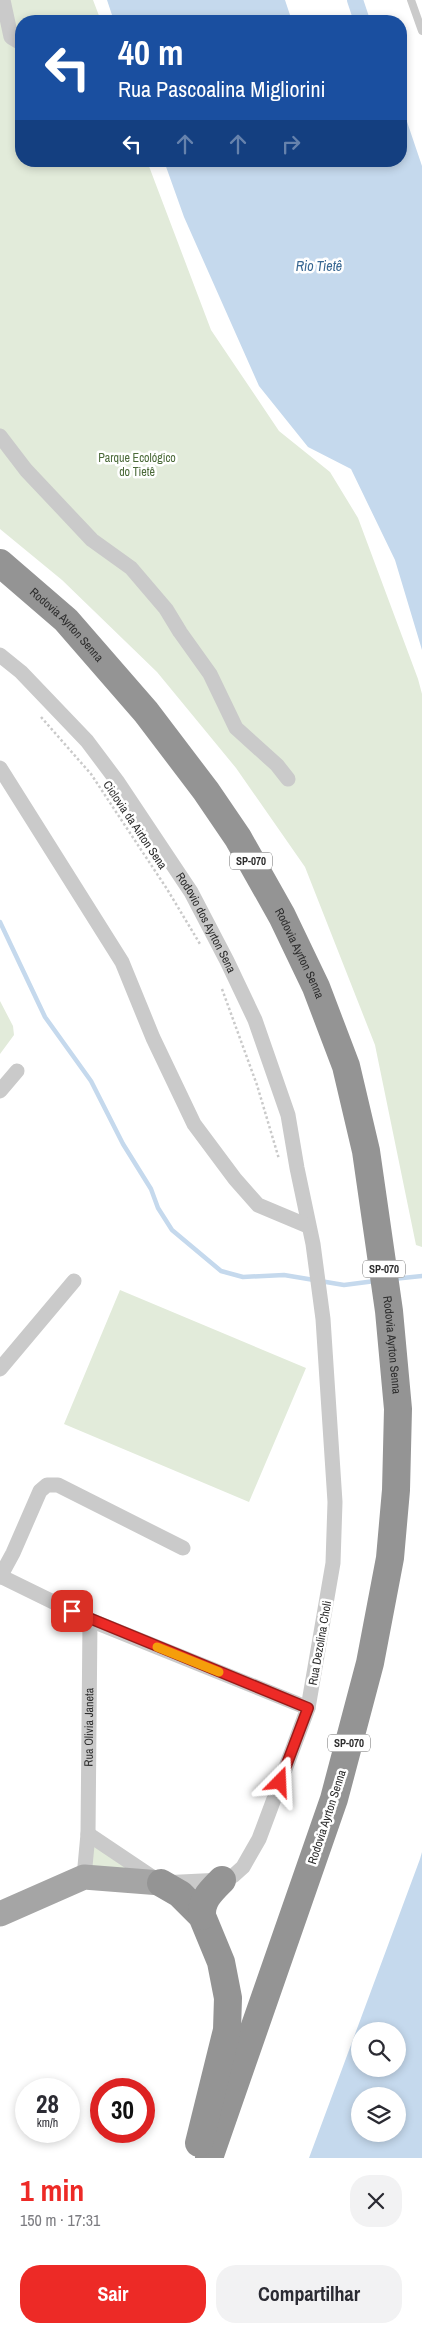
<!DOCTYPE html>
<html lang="pt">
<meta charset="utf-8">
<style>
:root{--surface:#fff;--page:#f2f2f3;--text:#2b2b33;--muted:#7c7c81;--accent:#ed2a26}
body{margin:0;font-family:"Archivo Narrow",sans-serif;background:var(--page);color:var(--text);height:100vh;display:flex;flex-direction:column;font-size:19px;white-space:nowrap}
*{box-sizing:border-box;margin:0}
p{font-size:16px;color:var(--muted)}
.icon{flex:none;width:28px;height:28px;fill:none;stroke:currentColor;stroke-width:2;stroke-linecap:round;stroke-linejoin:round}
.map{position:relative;height:2158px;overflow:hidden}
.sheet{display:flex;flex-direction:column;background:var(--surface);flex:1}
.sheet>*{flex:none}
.banner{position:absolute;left:15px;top:15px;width:392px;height:152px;border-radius:20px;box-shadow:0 2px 8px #0003;background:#1a4fa0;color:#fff;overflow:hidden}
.buttons{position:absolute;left:351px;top:2022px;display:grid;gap:10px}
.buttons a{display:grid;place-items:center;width:55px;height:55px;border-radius:50%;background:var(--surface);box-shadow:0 2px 8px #0003;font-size:25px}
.speed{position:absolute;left:15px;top:2078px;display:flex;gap:10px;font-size:25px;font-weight:700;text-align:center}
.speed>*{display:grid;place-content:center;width:65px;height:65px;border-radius:50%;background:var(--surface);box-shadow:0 2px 8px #0003;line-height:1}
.speed small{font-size:12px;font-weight:400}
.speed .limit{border:8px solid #d22;background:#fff;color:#111}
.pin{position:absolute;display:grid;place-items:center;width:42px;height:42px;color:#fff;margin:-21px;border-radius:10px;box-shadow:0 2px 8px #0006}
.me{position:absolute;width:55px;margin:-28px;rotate:21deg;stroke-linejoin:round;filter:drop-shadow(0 0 4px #0008)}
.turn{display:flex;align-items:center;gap:18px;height:105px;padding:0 20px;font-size:22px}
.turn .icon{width:65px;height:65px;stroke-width:2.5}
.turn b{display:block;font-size:35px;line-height:42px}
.lanes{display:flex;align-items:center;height:48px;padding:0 20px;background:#0003;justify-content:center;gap:25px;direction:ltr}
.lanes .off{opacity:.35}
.round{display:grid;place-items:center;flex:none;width:52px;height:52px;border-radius:20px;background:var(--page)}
.headline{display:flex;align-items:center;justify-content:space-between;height:85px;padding:0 20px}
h1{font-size:30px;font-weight:700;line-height:38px;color:var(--accent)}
.primary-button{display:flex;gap:10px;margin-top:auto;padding:10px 20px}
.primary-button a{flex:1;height:58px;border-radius:20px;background:var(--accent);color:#fff;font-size:20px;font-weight:700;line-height:58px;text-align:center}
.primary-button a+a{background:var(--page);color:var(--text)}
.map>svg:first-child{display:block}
.green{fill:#e2ebda}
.water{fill:#c5d9ed;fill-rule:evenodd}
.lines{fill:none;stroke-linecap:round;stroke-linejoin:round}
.stream{stroke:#c5d9ed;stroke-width:4.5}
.canal{stroke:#c5d9ed;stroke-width:16}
.path{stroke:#cacaca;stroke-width:2.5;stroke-dasharray:2.5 2.5;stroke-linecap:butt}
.lane{stroke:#cacaca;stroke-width:8}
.street{stroke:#cacaca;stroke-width:15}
.primary{stroke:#a5a5a5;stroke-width:25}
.highway{stroke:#949494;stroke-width:28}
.route-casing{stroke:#9a1b19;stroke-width:12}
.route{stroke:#ed2a26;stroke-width:9}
.slow{stroke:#f59e0b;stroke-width:9}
.labels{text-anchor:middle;stroke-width:5;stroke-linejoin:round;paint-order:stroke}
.shield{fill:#fff;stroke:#6c6c6c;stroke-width:1}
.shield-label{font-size:11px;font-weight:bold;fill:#2d2d2d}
.park-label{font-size:12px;fill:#4b6a39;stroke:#fff}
.street-label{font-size:12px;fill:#2d2d2d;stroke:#fff}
.water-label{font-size:14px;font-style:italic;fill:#386792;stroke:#fff}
</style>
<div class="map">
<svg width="422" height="2158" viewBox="0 0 422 2158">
<rect width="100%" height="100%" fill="#fff"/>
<path class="green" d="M 0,0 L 93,0 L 101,21 L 21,21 L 21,161 L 147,161 L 211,330 L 279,431 L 330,472 L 358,518 L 418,679 L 422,694 L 422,1247 L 416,1245 L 375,1045 L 305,867 L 236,768 L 157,672 L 62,580 L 0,529 Z
M 0,1001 L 13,1026 L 14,1035 L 0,1054 Z
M 120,1290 L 306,1368 L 249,1502 L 64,1424 Z
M 88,1834 L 161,1883 L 84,1877 Z"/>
<path class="water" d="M 107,0 L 285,0 L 292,21 L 114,21 Z
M 401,104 L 422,166 L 422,650 L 395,560 L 351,469 L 308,447 L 259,386 L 184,217 L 164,161 L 401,161 Z
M 422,1852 L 422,2158 L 309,2158 L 420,1859 ZM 360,2031 L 398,2031 L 398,2069 L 360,2069 ZM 360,2096 L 398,2096 L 398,2134 L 360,2134 Z"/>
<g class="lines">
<path class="stream" d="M 0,922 L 45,1017 L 91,1081 L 123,1144 L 151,1189 L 158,1208 L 172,1230 L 221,1271 L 243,1277 L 284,1275 L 344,1285 L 375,1281
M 393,1279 L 422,1276"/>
<path class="canal" d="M 355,0 L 362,21"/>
<path class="path" d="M 41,717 L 91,774 L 167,889 L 200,944
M 222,989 L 257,1085 L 279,1159"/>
<path class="lane" d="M 411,0 L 422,31"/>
<g class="street">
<path d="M 3,0 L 11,37 L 21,43"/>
<path d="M 0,436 L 26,470 L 92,540 L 131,568 L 166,609 L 180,632 L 210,674 L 236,728 L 277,765 L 288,779"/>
<path id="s1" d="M 0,655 L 21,672 L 87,741 L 117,781 L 191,892 L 227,961 L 255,1020 L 288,1115 L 297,1168 L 313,1244 L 323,1319 L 335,1502 L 333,1563 L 308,1708 L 259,1839 L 243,1867 L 233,1876 L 222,1880 L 161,1883 L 88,1834"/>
<path d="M 0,768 L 122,962 L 153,1038 L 194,1124 L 235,1179 L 258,1205 L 308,1226"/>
<path d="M 0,1091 L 17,1071"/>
<path d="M 0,1369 L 74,1281"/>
<path d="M 0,1576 L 90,1620 L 308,1708"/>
<path d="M 0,1577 L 13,1553 L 40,1491 L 47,1485 L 58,1485 L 183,1548"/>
<path id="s2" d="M 84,1877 L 88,1834 L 90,1620"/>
</g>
<path class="primary" d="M 0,1914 L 84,1877 L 161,1883"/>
<g class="highway">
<path id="s3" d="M 0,563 L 66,620 L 146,712 L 206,791 L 238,838 L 282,916 L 316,987 L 346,1066 L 366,1151 L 389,1311 L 398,1409 L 396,1490 L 390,1558 L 370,1663 L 334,1799 L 209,2158"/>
<path d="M 161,1883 L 180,1894 L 202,1916 L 221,1962 L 228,1998 L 227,2030 L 199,2143"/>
<path d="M 202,1916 C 201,1900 211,1891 222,1880"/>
</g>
</g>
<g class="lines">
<g class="route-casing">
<path id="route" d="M 72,1611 L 308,1708 L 280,1782"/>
</g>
<use href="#route" class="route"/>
<path class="slow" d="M 157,1647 L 219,1672"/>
</g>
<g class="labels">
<g class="shield">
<rect x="230" y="852.5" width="42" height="17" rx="4"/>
<rect x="363" y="1260.5" width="42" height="17" rx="4"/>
<rect x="328" y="1734.5" width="42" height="17" rx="4"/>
</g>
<g class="shield-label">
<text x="251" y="865">SP-070</text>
<text x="384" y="1273">SP-070</text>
<text x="349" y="1747">SP-070</text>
</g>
<g class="park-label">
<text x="137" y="462">Parque Ecológico<tspan x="137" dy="14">do Tietê</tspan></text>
</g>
<g class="street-label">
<text dy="4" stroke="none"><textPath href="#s3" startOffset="91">Rodovia Ayrton Senna</textPath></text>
<text transform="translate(135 825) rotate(56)" y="4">Ciclovia da Airton Sena</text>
<text dy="4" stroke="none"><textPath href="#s1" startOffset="340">Rodovio dos Ayrton Sena</textPath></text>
<text dy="4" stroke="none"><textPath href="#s3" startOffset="496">Rodovia Ayrton Senna</textPath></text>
<text dy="4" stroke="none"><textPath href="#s3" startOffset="901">Rodovia Ayrton Senna</textPath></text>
<text transform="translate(320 1643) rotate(-80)" y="4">Rua Dezolina Choli</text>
<text dy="4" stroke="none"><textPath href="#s2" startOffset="150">Rua Olivia Janeta</textPath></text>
<text transform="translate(327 1817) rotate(-72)" y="4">Rodovia Ayrton Senna</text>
</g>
<g class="water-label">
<text x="319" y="271">Rio Tietê</text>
</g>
</g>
</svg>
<div class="buttons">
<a><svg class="icon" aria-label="search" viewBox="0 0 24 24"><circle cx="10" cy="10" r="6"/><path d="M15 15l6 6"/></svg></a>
<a><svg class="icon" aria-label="layers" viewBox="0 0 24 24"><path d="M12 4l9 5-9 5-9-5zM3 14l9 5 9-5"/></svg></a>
</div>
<div class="speed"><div>28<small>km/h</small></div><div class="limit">30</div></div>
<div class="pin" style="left:72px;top:1611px;background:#d93025"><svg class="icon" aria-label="arrive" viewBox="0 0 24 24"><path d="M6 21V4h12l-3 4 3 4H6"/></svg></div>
<svg class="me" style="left:280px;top:1782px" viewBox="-20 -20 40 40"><path d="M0-17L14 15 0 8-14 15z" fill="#ed2a26" stroke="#fff" stroke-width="4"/></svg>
<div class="banner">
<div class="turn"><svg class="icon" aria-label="left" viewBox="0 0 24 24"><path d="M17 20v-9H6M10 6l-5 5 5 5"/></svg><div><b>40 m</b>Rua Pascoalina Migliorini</div></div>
<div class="lanes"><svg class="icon" aria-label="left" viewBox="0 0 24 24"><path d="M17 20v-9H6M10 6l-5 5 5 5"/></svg><svg class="icon off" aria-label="ahead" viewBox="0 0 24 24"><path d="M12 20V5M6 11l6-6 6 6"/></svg><svg class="icon off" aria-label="ahead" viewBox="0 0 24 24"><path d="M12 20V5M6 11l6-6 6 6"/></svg><svg class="icon off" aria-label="right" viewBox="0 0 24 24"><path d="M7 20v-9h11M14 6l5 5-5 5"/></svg></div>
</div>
</div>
<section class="sheet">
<div class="headline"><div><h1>1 min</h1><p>150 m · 17:31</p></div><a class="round"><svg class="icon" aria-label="close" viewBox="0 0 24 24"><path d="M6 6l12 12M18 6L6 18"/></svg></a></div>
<div class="primary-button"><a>Sair</a><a>Compartilhar</a></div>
</section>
